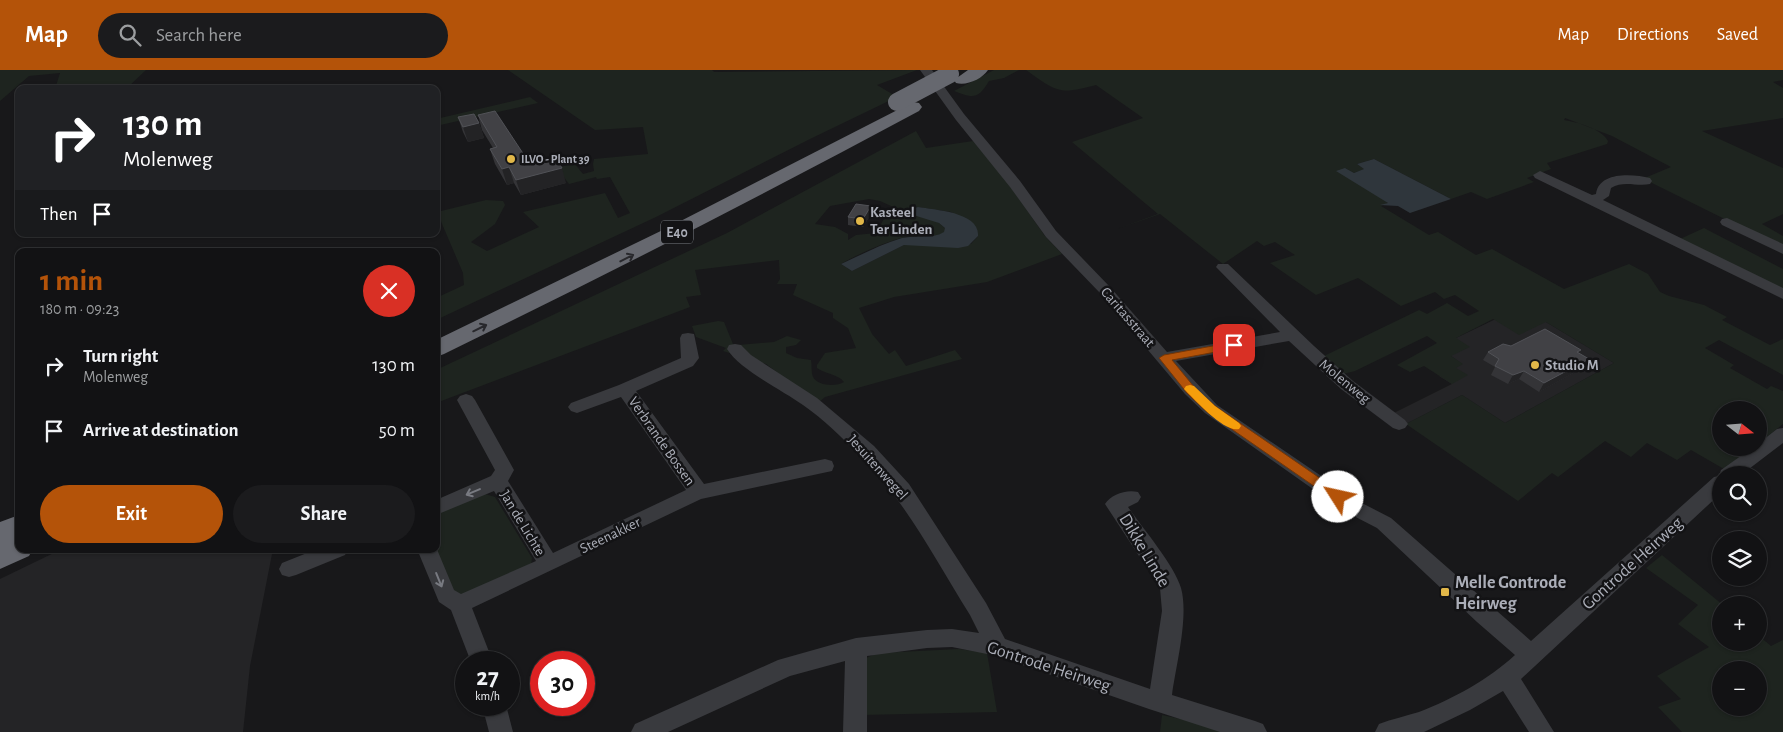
<!DOCTYPE html>
<meta charset="utf-8">
<style>
:root{--surface:#121214;--page:#1b1b1d;--text:#f1f3f6;--muted:#9c9ea0;--line:#313234;--accent:#b45309}
body{margin:0;font-family:"Alegreya Sans",sans-serif;background:var(--page);color:var(--text);height:100vh;display:flex;flex-direction:column;font-size:19px;white-space:nowrap}
*{box-sizing:border-box;margin:0}
p{font-size:16px;color:var(--muted)}
.icon{flex:none;width:28px;height:28px;fill:none;stroke:currentColor;stroke-width:2;stroke-linecap:round;stroke-linejoin:round}
.map{position:relative;flex:1;overflow:hidden}
.details{position:absolute;left:15px;top:178px;width:425px;height:305px;display:flex;flex-direction:column;background:var(--surface);border-radius:10px;box-shadow:0 1px 4px #0004,0 0 0 1px var(--line)}
.details>*{flex:none}
.hud{position:absolute;left:15px;top:15px;width:425px;height:152px;border-radius:10px;box-shadow:0 1px 4px #0004,0 0 0 1px var(--line);background:#202124;color:#fff;overflow:hidden}
.needle{width:32px;rotate:107deg}
.tools{position:absolute;left:1712px;top:331px;display:grid;gap:10px}
.tools a{display:grid;place-items:center;width:55px;height:55px;border-radius:50%;background:var(--surface);box-shadow:0 1px 4px #0004,0 0 0 1px var(--line);font-size:25px}
.speed{position:absolute;left:455px;top:581px;display:flex;gap:10px;font-size:25px;font-weight:700;text-align:center}
.speed>*{display:grid;place-content:center;width:65px;height:65px;border-radius:50%;background:var(--surface);box-shadow:0 1px 4px #0004,0 0 0 1px var(--line);line-height:1}
.speed small{font-size:12px;font-weight:400}
.speed .limit{border:8px solid #d22;background:#fff;color:#111}
.pin{position:absolute;display:grid;place-items:center;width:42px;height:42px;color:#fff;margin:-21px;border-radius:10px;box-shadow:0 2px 8px #0006}
.me{position:absolute;width:55px;margin:-28px;rotate:305deg;stroke-linejoin:round;filter:drop-shadow(0 0 4px #0008)}
.turn{display:flex;align-items:center;gap:18px;height:105px;padding:0 25px;font-size:22px}
.turn .icon{width:65px;height:65px;stroke-width:2.5}
.turn b{display:block;font-size:35px;line-height:42px}
.then{display:flex;align-items:center;height:48px;padding:0 25px;background:#0003;gap:10px;font-size:19px}
.round{display:grid;place-items:center;flex:none;width:52px;height:52px;border-radius:26px;background:var(--page)}
.overview{display:flex;align-items:center;justify-content:space-between;height:85px;padding:0 25px}
h1{font-size:30px;font-weight:700;line-height:38px;color:var(--accent)}
.cta{display:flex;gap:10px;margin-top:auto;padding:10px 25px}
.cta a{flex:1;height:58px;border-radius:30px;background:var(--accent);color:#fff;font-size:20px;font-weight:700;line-height:58px;text-align:center}
.cta a+a{background:var(--page);color:var(--text)}
ul{padding:0;list-style:none}
li{display:flex;align-items:center;gap:15px;height:65px;padding:0 25px}
li div{flex:1}
li b{display:block;font-size:19px}
li em{font-style:normal}
header{display:flex;align-items:center;gap:30px;box-sizing:border-box;height:70px;padding:0 25px;background:var(--accent);color:#fff}
header strong{font-size:24px}
nav{display:flex;gap:28px;margin-inline-start:auto;font-size:18px}
.search{width:350px;height:45px;background:var(--page);display:flex;align-items:center;gap:12px;box-sizing:border-box;padding:0 18px;border-radius:28px;color:var(--muted);font-size:19px}
.map>svg:first-child{display:block}
.built{fill:#242426}
.green{fill:#1e241f;fill-rule:evenodd}
.water{fill:#2f363c}
.lines{fill:none;stroke-linecap:round;stroke-linejoin:round}
.minor{fill:#393a3e;fill-rule:evenodd}
.highway{fill:#66686f;fill-rule:evenodd}
.highway-bridge{stroke:#66686f;stroke-width:18}
.wall{fill:#343437}
.shaded-wall{fill:#232325}
.building{fill:#414145;stroke:#515257}
.oneway{stroke:#28282c}
.oneway2{stroke:#787a81}
.route{fill:#b45309;stroke:#753606}
.slow{fill:#f59e0b}
.poi-dot{fill:#e1b749;stroke:#131315;stroke-width:2}
.labels{text-anchor:middle;stroke-width:5;stroke-linejoin:round;paint-order:stroke}
.far-poi-label{font-size:12px;font-weight:bold;fill:#abaeb8;stroke:#131315;text-anchor:start}
.shield{fill:#131315;stroke:#7d8087;stroke-width:1}
.shield-label{font-size:14px;font-weight:bold;fill:#abaeb8}
.poi-label{font-size:15px;font-weight:bold;fill:#abaeb8;stroke:#131315;text-anchor:start}
.street-label{font-size:15px;fill:#abaeb8;stroke:#131315}
.near-street-label{font-size:18px;fill:#abaeb8;stroke:#131315}
.near-poi-label{font-size:18px;font-weight:bold;fill:#abaeb8;stroke:#131315;text-anchor:start}
</style>
<header>
<strong>Map</strong>
<div class="search"><svg class="icon" aria-label="search" viewBox="0 0 24 24"><circle cx="10" cy="10" r="6"/><path d="M15 15l6 6"/></svg>Search here</div>
<nav><a>Map</a><a>Directions</a><a>Saved</a></nav>
</header>
<div class="map">
<svg width="1783" height="662" viewBox="0 0 1783 662">
<rect width="100%" height="100%" fill="#18181a"/>
<path class="built" d="M 1521,237 L 1614,293 L 1505,353 L 1462,325 L 1406,354 L 1394,343 L 1452,314 L 1439,306 L 1462,294 L 1451,286 L 1456,268 Z
M 62,479 L 273,479 L 250,596 L 243,662 L 0,662 L 0,509 Z"/>
<path class="green" d="M 0,0 L 146,0 L 126,19 L 55,19 L 60,3 L 29,6 L 0,31 Z
M 508,0 L 712,0 L 714,2 L 917,0 L 877,15 L 897,27 L 810,69 L 656,147 L 436,250 L 436,228 L 464,215 L 463,203 L 437,142 L 486,130 L 503,131 L 505,135 L 495,154 L 471,172 L 487,181 L 539,157 L 523,142 L 605,123 L 618,148 L 630,143 L 610,107 L 597,109 L 596,107 L 569,114 L 560,102 L 534,105 L 574,93 L 583,104 L 594,101 L 593,94 L 594,89 L 648,84 L 643,57 L 595,60 Z
M 994,0 L 1019,0 L 1004,8 L 989,11 C 978,30 972,28 954,21 Z
M 1026,0 L 1783,0 L 1783,10 L 1773,12 L 1783,18 L 1783,48 L 1702,61 L 1783,98 L 1783,144 L 1762,154 L 1783,166 L 1783,178 L 1648,111 L 1647,107 L 1671,97 L 1612,66 L 1565,48 L 1564,50 C 1577,52 1602,59 1608,71 L 1607,74 L 1547,93 L 1551,99 L 1527,108 L 1534,112 L 1487,129 L 1471,122 L 1451,129 L 1374,89 L 1357,94 L 1365,99 L 1354,103 L 1345,98 L 1388,133 L 1381,136 L 1429,165 L 1438,162 L 1476,185 L 1492,179 L 1564,219 L 1629,194 L 1648,204 L 1660,222 L 1669,226 L 1704,235 L 1727,247 L 1722,250 L 1770,275 L 1783,269 L 1783,305 L 1719,270 L 1705,278 L 1734,295 L 1730,298 L 1767,319 L 1771,316 L 1783,321 L 1783,354 L 1759,373 L 1759,340 L 1721,340 L 1721,378 L 1753,378 L 1724,399 L 1691,380 L 1677,390 L 1647,373 L 1631,387 L 1605,371 L 1558,407 L 1552,403 L 1518,431 L 1406,354 L 1462,325 L 1505,353 L 1614,293 L 1546,252 L 1519,265 L 1493,249 L 1456,268 L 1470,277 L 1451,286 L 1463,294 L 1456,298 L 1468,305 L 1452,314 L 1424,296 L 1410,302 L 1397,295 L 1437,273 L 1427,266 L 1355,301 L 1343,304 L 1324,286 L 1419,240 L 1427,244 L 1447,233 L 1468,246 L 1479,241 L 1455,225 L 1444,229 L 1435,222 L 1401,236 L 1358,208 L 1316,225 L 1270,193 L 1295,185 L 1275,172 L 1264,176 L 1257,171 L 1223,194 L 1160,144 L 1117,159 L 1158,144 L 1072,72 L 1143,48 L 1096,15 C 1059,25 1057,22 1026,0 Z
M 530,27 L 538,33 L 436,56 L 436,49 Z
M 916,61 L 926,78 L 973,71 L 1005,109 L 1045,166 L 1062,184 L 987,212 L 894,227 L 859,238 L 872,264 L 889,284 L 895,280 L 906,296 L 955,280 L 962,289 L 825,327 L 818,333 L 766,294 L 723,281 L 726,278 L 696,267 L 692,256 L 718,251 L 724,252 L 733,274 L 738,275 L 774,272 L 787,266 L 801,270 L 796,275 L 786,277 L 786,283 L 797,288 L 811,290 C 812,295 811,302 813,307 C 818,316 836,317 844,312 C 838,304 825,304 817,298 L 817,295 L 825,283 L 856,278 L 848,258 L 833,248 L 833,243 L 793,225 L 797,214 L 777,214 L 780,209 L 779,190 L 695,200 L 701,225 L 686,227 L 690,237 L 436,333 L 436,300 L 727,163 ZM 869,129 L 880,131 L 900,140 L 885,147 L 876,163 L 856,165 L 848,170 L 848,164 L 835,157 L 815,154 L 830,136 ZM 918,137 L 951,142 L 978,166 L 971,174 L 904,175 L 852,201 L 841,194 C 858,184 887,171 906,167 C 918,165 934,169 945,162 L 945,158 L 939,153 L 914,140 Z
M 1704,158 L 1783,199 L 1783,219 L 1680,169 Z
M 485,424 L 495,427 L 532,488 L 531,496 L 464,527 L 455,526 L 436,479 L 436,444 Z
M 1662,485 L 1723,535 L 1721,535 L 1721,572 L 1759,572 L 1759,566 L 1771,576 L 1783,570 L 1783,662 L 1682,662 L 1658,637 L 1681,629 L 1657,606 L 1709,577 L 1678,554 L 1698,535 L 1646,498 ZM 1721,600 L 1759,600 L 1759,638 L 1721,638 Z
M 959,579 L 987,583 L 997,642 L 861,645 L 866,588 L 878,583 Z
M 1162,645 L 1219,657 L 1221,662 L 1160,662 Z"/>
<path class="water" d="M 1374,89 L 1451,129 L 1410,143 L 1398,136 L 1380,135 L 1388,133 L 1336,101 L 1345,98 L 1354,103 L 1364,99 L 1357,94 Z
M 918,137 C 935,140 980,142 978,166 L 968,176 L 958,178 L 904,175 L 852,201 L 841,194 C 861,185 881,174 902,168 C 916,165 933,169 944,162 L 945,158 L 939,153 L 910,144 L 909,140 Z"/>
<g class="lines">
<path class="minor" d="M 920,0 L 932,0 L 964,44 L 1020,111 L 1056,161 L 1110,217 L 1167,282 L 1280,262 L 1216,197 L 1218,194 L 1228,194 L 1314,276 L 1353,311 L 1405,350 L 1408,354 L 1405,358 L 1399,360 L 1393,358 L 1341,319 L 1289,271 L 1176,291 L 1217,335 L 1358,431 L 1391,448 L 1531,571 L 1714,407 L 1719,406 L 1721,400 L 1752,378 L 1759,378 L 1759,373 L 1777,359 L 1783,358 L 1783,373 L 1741,405 L 1721,405 L 1721,423 L 1521,609 L 1554,662 L 1529,662 L 1503,621 L 1470,640 L 1424,662 L 1375,662 L 1379,654 C 1392,649 1406,646 1419,642 C 1453,629 1489,609 1515,585 L 1477,552 L 1377,458 L 1344,441 L 1205,343 L 1185,324 L 1100,223 L 1046,167 L 1010,117 L 956,50 Z
M 1540,101 L 1592,125 L 1596,124 C 1599,101 1633,104 1650,108 L 1652,111 L 1650,114 C 1637,117 1624,110 1611,118 L 1609,126 L 1603,130 L 1783,218 L 1783,229 L 1535,108 L 1533,105 Z
M 1727,148 L 1783,174 L 1783,184 L 1722,155 L 1720,152 L 1722,149 Z
M 688,263 L 694,264 L 699,288 L 693,296 L 636,321 L 704,414 L 825,389 L 832,391 L 834,396 L 832,401 L 701,429 L 472,538 L 493,592 L 471,592 L 451,540 L 439,532 L 417,479 L 436,477 L 454,520 L 461,524 L 536,491 L 494,421 L 436,445 L 436,430 L 491,406 L 495,400 L 457,330 L 460,326 L 466,324 L 472,326 L 475,330 L 514,400 L 508,411 L 553,483 L 686,420 L 621,327 L 577,343 L 571,341 L 568,337 L 571,333 L 619,315 L 681,288 L 680,268 L 682,264 Z
M 735,274 L 741,275 L 751,285 L 817,328 L 874,376 L 909,414 L 986,533 L 1005,569 L 1150,619 L 1162,541 L 1160,518 L 1105,434 C 1111,424 1127,419 1138,422 L 1141,427 L 1138,432 L 1128,437 C 1141,456 1175,496 1181,518 C 1189,547 1176,595 1172,625 L 1255,651 L 1263,654 L 1267,662 L 1220,662 L 1149,639 L 997,586 L 952,577 L 927,578 L 867,586 L 867,662 L 843,662 L 845,591 L 790,606 L 668,662 L 631,662 L 635,654 L 778,590 L 856,568 L 927,560 L 952,559 L 979,563 L 970,545 C 936,491 906,431 860,386 C 843,368 823,349 803,335 C 782,320 740,300 727,279 L 729,275 Z
M 317,479 L 348,479 L 345,485 L 296,505 L 289,507 L 282,505 L 279,499 L 282,493 Z
M 482,635 L 506,635 L 513,662 L 489,662 Z"/>
<path class="highway" d="M 968,0 L 988,0 C 982,9 967,16 956,13 L 954,10 Z
M 913,32 L 919,33 L 922,37 L 919,41 C 763,125 604,206 444,284 L 436,287 L 436,270 L 669,157 Z
M 19,445 L 19,479 L 33,479 L 29,486 L 0,499 L 0,452 Z"/>
<path class="highway-bridge" d="M 897,32 L 950,4"/>
</g>
<path class="wall" d="M 478,45 L 530,94 L 566,113 L 521,125 L 514,113 L 507,115 L 495,94 L 490,79 L 493,78 L 482,60 Z
M 458,47 L 479,53 L 484,68 L 468,72 L 463,62 Z
M 871,136 L 871,144 L 863,157 L 848,155 L 848,147 Z
M 1511,276 L 1579,283 L 1584,297 L 1539,322 L 1519,309 L 1508,314 L 1491,305 L 1495,297 L 1483,290 L 1488,282 Z"/>
<path class="shaded-wall" d="M 479,53 L 484,68 L 468,72 L 463,57 Z
M 509,97 L 514,113 L 507,115 L 502,99 Z
M 562,98 L 566,113 L 521,125 L 516,110 Z
M 871,136 L 871,144 L 863,157 L 863,149 Z
M 1589,289 L 1584,297 L 1539,322 L 1544,313 Z
M 1524,301 L 1519,309 L 1508,314 L 1513,305 Z"/>
<path class="building" d="M 495,41 L 530,94 L 555,87 L 562,98 L 516,110 L 509,97 L 502,99 L 490,79 L 497,77 L 478,45 Z
M 474,44 L 479,53 L 463,57 L 458,47 Z
M 856,134 L 871,136 L 863,149 L 848,147 Z
M 1545,259 L 1581,280 L 1577,282 L 1589,289 L 1544,313 L 1524,301 L 1513,305 L 1495,296 L 1499,289 L 1488,282 L 1503,274 L 1511,276 Z"/>
<defs><path id="oneway-shaft" d="M-6 0H5M1.5-3L5.5 0L1.5 3" fill="none" stroke-width="1.6" stroke-linecap="round" stroke-linejoin="round" transform="scale(1.25)"/></defs>
<g class="oneway">
<use href="#oneway-shaft" transform="translate(627 188) rotate(-27)"/>
<use href="#oneway-shaft" transform="translate(480 258) rotate(-26)"/>
</g>
<g class="oneway2">
<use href="#oneway-shaft" transform="translate(473 422) rotate(157)"/>
<use href="#oneway-shaft" transform="translate(439 510) rotate(68)"/>
</g>
<path class="route" d="M 1234,272 L 1239,275 L 1238,278 L 1172,290 L 1195,318 L 1215,336 L 1343,424 L 1345,427 L 1343,430 L 1334,430 L 1207,342 L 1187,323 L 1159,288 L 1164,285 Z"/>
<path class="slow" d="M 1190,315 L 1194,316 L 1215,336 L 1239,353 L 1241,356 L 1239,359 C 1225,363 1196,331 1186,321 L 1184,319 L 1186,316 Z"/>
<g class="poi-dot">
<circle cx="511" cy="89" r="5"/>
<circle cx="860" cy="151" r="5"/>
<circle cx="1535" cy="295" r="5"/>
<rect x="1440" y="517" width="10" height="10" rx="2.5"/>
</g>
<g class="labels">
<g class="far-poi-label">
<text x="521" y="93">ILVO - Plant 39</text>
</g>
<rect class="shield" x="661" y="150.5" width="32" height="23" rx="4"/>
<g class="shield-label">
<text x="677" y="167">E40</text>
</g>
<g class="poi-label">
<text x="870" y="147">Kasteel<tspan x="870" dy="17">Ter Linden</tspan></text>
<text x="1545" y="300">Studio M</text>
</g>
<g class="street-label">
<text transform="translate(1128 247) rotate(49)" y="5">Caritasstraat</text>
<text transform="translate(1345 311) rotate(39)" y="5">Molenweg</text>
<text transform="translate(662 371) rotate(55)" y="5">Verbrande Bossen</text>
<text transform="translate(878 397) rotate(48)" y="5">Jesuitenwegel</text>
<text transform="translate(523 453) rotate(59)" y="5">Jan de Lichte</text>
<text transform="translate(610 465) rotate(-26)" y="5">Steenakker</text>
</g>
<g class="near-street-label">
<text transform="translate(1145 480) rotate(59)" y="6">Dikke Linde</text>
<text transform="translate(1632 493) rotate(-42)" y="6">Gontrode Heirweg</text>
<text transform="translate(1049 596) rotate(18)" y="6">Gontrode Heirweg</text>
</g>
<g class="near-poi-label">
<text x="1455" y="518">Melle Gontrode<tspan x="1455" dy="21">Heirweg</tspan></text>
</g>
</g>
</svg>
<div class="tools">
<a><svg class="needle" viewBox="-14 -14 28 28"><path d="M0-13l5 13h-10z" fill="#e53935"/><path d="M0 13l5-13h-10z" fill="#9c9ea0"/></svg></a>
<a><svg class="icon" aria-label="search" viewBox="0 0 24 24"><circle cx="10" cy="10" r="6"/><path d="M15 15l6 6"/></svg></a>
<a><svg class="icon" aria-label="layers" viewBox="0 0 24 24"><path d="M12 4l9 5-9 5-9-5zM3 14l9 5 9-5"/></svg></a>
<a>+</a>
<a>−</a>
</div>
<div class="speed"><div>27<small>km/h</small></div><div class="limit">30</div></div>
<div class="pin" style="left:1234px;top:275px;background:#d93025"><svg class="icon" aria-label="arrive" viewBox="0 0 24 24"><path d="M6 21V4h12l-3 4 3 4H6"/></svg></div>
<svg class="me" style="left:1338px;top:427px" viewBox="-20 -20 40 40"><circle r="19" fill="#fff"/><path d="M0-13L10 11 0 6-10 11z" fill="#b45309"/></svg>
<div class="hud">
<div class="turn"><svg class="icon" aria-label="right" viewBox="0 0 24 24"><path d="M7 20v-9h11M14 6l5 5-5 5"/></svg><div><b>130 m</b>Molenweg</div></div>
<div class="then">Then<svg class="icon" aria-label="arrive" viewBox="0 0 24 24"><path d="M6 21V4h12l-3 4 3 4H6"/></svg></div>
</div>
<section class="details">
<div class="overview"><div><h1>1 min</h1><p>180 m · 09:23</p></div><a class="round" style="background:#d93025;color:#fff"><svg class="icon" aria-label="close" viewBox="0 0 24 24"><path d="M6 6l12 12M18 6L6 18"/></svg></a></div>
<ul>
<li><svg class="icon" aria-label="right" viewBox="0 0 24 24"><path d="M7 20v-9h11M14 6l5 5-5 5"/></svg><div><b>Turn right</b><p>Molenweg</p></div><em>130 m</em></li>
<li><svg class="icon" aria-label="arrive" viewBox="0 0 24 24"><path d="M6 21V4h12l-3 4 3 4H6"/></svg><div><b>Arrive at destination</b></div><em>50 m</em></li>
</ul>
<div class="cta"><a>Exit</a><a>Share</a></div>
</section>
</div>
